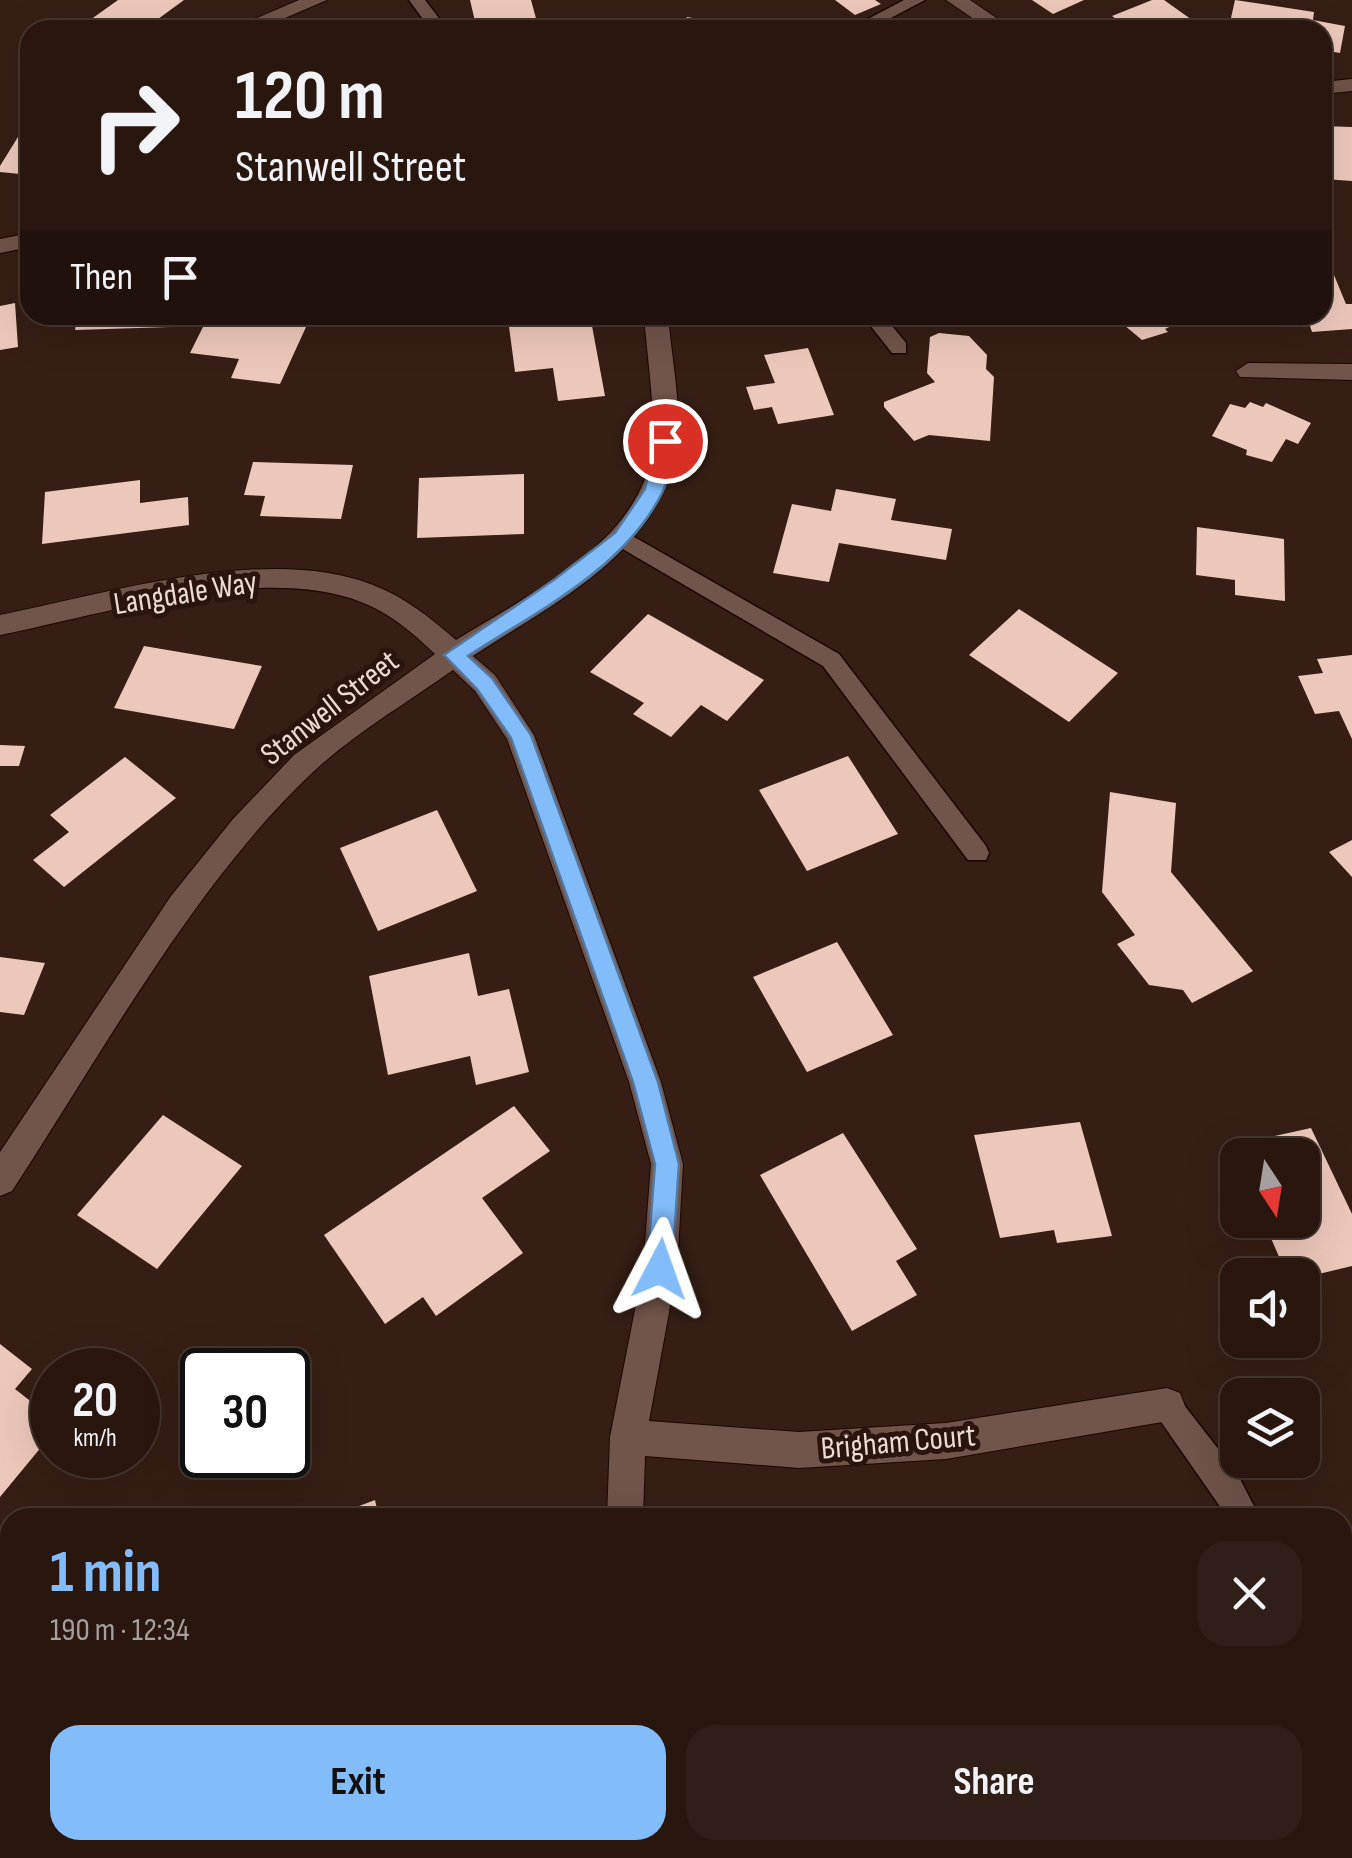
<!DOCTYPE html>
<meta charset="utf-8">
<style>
:root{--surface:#28160f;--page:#301f18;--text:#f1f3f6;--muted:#a59f9e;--line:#44352f;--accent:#82bcfa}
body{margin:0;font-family:"Sofia Sans Condensed",sans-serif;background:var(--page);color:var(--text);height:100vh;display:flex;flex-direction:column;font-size:38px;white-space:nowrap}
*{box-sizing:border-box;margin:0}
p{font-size:32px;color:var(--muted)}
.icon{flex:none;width:55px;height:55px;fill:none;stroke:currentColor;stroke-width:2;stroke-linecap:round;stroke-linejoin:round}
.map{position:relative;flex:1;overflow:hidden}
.panel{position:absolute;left:0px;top:1508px;width:1352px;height:352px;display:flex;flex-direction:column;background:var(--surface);border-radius:30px 30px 0 0;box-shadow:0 10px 40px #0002,0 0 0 2px var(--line)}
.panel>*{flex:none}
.banner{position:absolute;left:20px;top:20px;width:1312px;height:305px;border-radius:30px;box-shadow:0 10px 40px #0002,0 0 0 2px var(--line);background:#28160f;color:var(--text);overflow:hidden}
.needle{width:65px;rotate:168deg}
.tools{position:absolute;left:1220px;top:1138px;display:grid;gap:20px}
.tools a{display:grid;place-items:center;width:100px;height:100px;border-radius:20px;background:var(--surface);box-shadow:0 10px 40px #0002,0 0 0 2px var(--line);font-size:50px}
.speed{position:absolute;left:30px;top:1348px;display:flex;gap:20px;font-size:50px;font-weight:700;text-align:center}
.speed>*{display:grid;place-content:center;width:130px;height:130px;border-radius:50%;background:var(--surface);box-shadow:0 10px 40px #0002,0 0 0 2px var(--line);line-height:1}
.speed small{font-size:25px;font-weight:400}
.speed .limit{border:5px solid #111;border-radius:15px;background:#fff;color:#111}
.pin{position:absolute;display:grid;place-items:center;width:85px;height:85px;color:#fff;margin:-42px;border:5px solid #fff;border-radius:50%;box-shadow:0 2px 10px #0007}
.me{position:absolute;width:110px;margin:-55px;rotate:4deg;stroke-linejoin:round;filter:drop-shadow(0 0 8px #0008)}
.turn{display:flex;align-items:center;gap:35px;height:210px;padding:0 50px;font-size:45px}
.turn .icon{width:130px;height:130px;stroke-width:2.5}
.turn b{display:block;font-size:70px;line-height:85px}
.then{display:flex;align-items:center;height:95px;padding:0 50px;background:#0003;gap:20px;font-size:38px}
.round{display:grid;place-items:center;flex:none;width:105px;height:105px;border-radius:30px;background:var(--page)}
.head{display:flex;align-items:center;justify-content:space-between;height:170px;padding:0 50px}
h1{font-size:60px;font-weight:700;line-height:75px;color:var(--accent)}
.button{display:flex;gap:20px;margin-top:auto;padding:20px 50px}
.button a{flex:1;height:115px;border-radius:30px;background:var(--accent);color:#111;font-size:40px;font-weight:700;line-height:115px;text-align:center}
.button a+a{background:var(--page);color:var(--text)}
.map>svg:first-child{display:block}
.building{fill:#ecc8ba}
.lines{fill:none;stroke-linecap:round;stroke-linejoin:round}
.lane-casing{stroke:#1c0702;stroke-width:3}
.street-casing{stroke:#1c0702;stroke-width:2}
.lane{fill:#71544a;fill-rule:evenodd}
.street{fill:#71544a;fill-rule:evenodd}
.route{fill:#82bcfa;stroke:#547aa2;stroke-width:2.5}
.labels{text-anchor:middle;stroke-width:10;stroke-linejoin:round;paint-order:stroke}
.street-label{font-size:32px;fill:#ecdbd4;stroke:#2b140b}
</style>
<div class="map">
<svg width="1352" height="1858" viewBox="0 0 1352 1858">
<rect width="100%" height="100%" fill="#361e14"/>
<path class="building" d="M 118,0 L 184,0 L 143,30 L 95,30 L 83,25 Z
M 470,0 L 531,0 L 537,22 L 508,25 L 509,30 L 477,30 Z
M 835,0 L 875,0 L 881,4 L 855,15 Z
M 1032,0 L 1084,0 L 1053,14 Z
M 1152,0 L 1164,0 L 1202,27 L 1131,30 L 1112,16 Z
M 1235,0 L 1314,12 L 1313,20 L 1345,26 L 1340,53 L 1322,50 L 1322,30 L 1229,27 Z
M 687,17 L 751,28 L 751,30 L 680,30 Z
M 391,19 L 400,30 L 358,30 L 358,29 Z
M 26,124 L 30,124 L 30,175 L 0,172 L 0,166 Z
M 1322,126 L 1352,127 L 1352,181 L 1324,179 Z
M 1334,275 L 1346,304 L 1352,304 L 1352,329 L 1312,332 L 1310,326 L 1294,327 L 1292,321 L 1287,321 L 1284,315 L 1322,315 L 1322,276 Z
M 15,303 L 18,347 L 0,350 L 0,306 Z
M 78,315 L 172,315 L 170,327 L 75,330 Z
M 209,315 L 300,315 L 311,316 L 280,384 L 231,378 L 239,359 L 190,353 Z
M 549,315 L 590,315 L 605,396 L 558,401 L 553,368 L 515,372 L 508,319 Z
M 1112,315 L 1195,315 L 1165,329 L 1168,332 L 1142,340 Z
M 939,333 L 969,336 L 987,355 L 986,369 L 994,377 L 990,441 L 929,435 L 914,441 L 884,407 L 884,402 L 935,382 L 927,373 L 930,337 Z
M 808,348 L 834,415 L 778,424 L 772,407 L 754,410 L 746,387 L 775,383 L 764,355 Z
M 1250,402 L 1263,407 L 1266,403 L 1311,423 L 1298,444 L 1286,439 L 1272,462 L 1246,455 L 1247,450 L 1212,436 L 1230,404 L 1245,408 Z
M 253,462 L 353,465 L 341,519 L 260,516 L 265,496 L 244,495 Z
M 524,474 L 524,534 L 417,538 L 419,478 Z
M 140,480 L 140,503 L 188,497 L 189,525 L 42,544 L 45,492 Z
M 836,489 L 896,499 L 891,520 L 952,529 L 946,560 L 839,543 L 829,582 L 773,573 L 792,504 L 831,511 Z
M 1197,527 L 1284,539 L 1285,601 L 1235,595 L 1235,580 L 1196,575 Z
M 1019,609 L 1118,673 L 1069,722 L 969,655 Z
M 648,614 L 764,680 L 727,721 L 701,705 L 671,737 L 633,714 L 644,703 L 590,672 Z
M 144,646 L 262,666 L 234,729 L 114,708 Z
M 1352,655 L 1352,739 L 1339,711 L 1315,714 L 1298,676 L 1323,673 L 1317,659 Z
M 0,745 L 25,746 L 19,766 L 0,766 Z
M 848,756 L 898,834 L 807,871 L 759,790 Z
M 125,757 L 176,798 L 64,887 L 33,860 L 69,832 L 50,815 Z
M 1110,792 L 1176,803 L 1171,872 L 1253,971 L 1192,1003 L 1183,990 L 1149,985 L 1117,944 L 1135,935 L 1102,892 Z
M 437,810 L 477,891 L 378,931 L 340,848 Z
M 1352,840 L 1352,877 L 1329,852 Z
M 837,942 L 893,1035 L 807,1072 L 753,977 Z
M 469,953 L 478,996 L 509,989 L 529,1072 L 476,1085 L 470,1056 L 388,1075 L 369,976 Z
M 0,957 L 45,963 L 24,1015 L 0,1012 Z
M 514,1106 L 550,1151 L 482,1198 L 523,1253 L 436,1316 L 423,1297 L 385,1324 L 324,1235 Z
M 163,1115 L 242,1166 L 157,1269 L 77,1215 Z
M 1080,1122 L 1112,1236 L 1057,1243 L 1054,1230 L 1000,1238 L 974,1135 Z
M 1311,1128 L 1352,1214 L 1352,1266 L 1302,1278 L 1287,1275 L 1263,1220 L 1302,1220 L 1302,1155 L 1238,1155 L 1238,1163 L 1230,1146 Z
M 843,1133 L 917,1249 L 896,1261 L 917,1295 L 852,1331 L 760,1175 Z
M 0,1344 L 32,1369 L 15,1389 L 52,1418 L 52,1434 L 0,1497 Z
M 375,1500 L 379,1518 L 330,1518 L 330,1517 Z
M 54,1850 L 121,1850 L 123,1858 L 55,1858 Z
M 481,1850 L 524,1850 L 526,1858 L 461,1858 Z
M 910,1850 L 966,1850 L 969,1858 L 891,1858 Z"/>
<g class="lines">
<g class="lane-casing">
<path id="lane" d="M 409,0 L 425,0 L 448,30 L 431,30 Z
M 904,0 L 925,0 L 868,30 L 847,30 Z
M 862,315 L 883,315 L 906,343 L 906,353 L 892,353 Z
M 622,530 L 839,654 L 986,846 L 989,853 L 986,860 L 968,860 L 823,666 L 614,544 L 611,538 L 614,532 Z
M 1167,1391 L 1177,1396 L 1237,1473 L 1260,1518 L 1228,1518 L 1157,1416 L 1152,1406 L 1157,1396 Z
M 1342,1680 L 1352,1684 L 1352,1729 L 1342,1725 Z"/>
</g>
<g class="street-casing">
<path id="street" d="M 299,0 L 327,0 L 257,30 L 229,30 Z
M 946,0 L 970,0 L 1014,30 L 990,30 Z
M 1352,79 L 1352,91 L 1322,94 L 1322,82 Z
M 30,233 L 30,247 L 0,253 L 0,239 Z
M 644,315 L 668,315 C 671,354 682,407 677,444 C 662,552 555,602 473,656 L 495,675 L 534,735 L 661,1082 L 683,1164 L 677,1269 L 649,1421 L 799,1432 L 946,1423 L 1167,1388 L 1180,1393 L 1185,1406 L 1180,1419 L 946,1459 L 799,1468 L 645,1456 L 643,1518 L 607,1518 L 610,1437 L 643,1269 L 651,1164 L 629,1082 L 507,739 L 475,691 L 453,670 C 407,703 353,734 312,773 C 194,884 101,1055 12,1191 L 0,1196 L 0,1152 L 171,896 L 233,819 L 294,755 L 435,654 C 413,633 390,613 361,602 C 261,563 102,615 0,635 L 0,615 C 107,594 269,543 373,585 C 405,597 430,618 456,640 C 530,593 649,540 653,439 C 654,398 647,356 644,315 Z
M 1248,363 L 1352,364 L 1352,380 L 1240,377 L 1236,371 Z
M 653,1850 L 693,1850 L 696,1858 L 656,1858 Z"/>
</g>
<use href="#lane" class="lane"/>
<use href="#street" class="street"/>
</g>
<path class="route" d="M 665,434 L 675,441 C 671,457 670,478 662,493 C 624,569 536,612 468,656 L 492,678 L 531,735 L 658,1082 L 679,1164 L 672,1269 L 669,1278 L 660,1282 L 650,1278 L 647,1269 L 655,1164 L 633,1082 L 511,738 L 477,689 L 444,655 L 555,579 L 615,533 L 645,489 L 656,441 Z"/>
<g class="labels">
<g class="street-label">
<text transform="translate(185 592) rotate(-9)" y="11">Langdale Way</text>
<text transform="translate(329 707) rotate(-38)" y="11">Stanwell Street</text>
<text transform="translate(898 1441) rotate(-5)" y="11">Brigham Court</text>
</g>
</g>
</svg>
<div class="tools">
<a><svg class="needle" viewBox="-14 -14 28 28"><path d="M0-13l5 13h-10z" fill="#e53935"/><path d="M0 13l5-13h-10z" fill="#a59f9e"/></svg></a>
<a><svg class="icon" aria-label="sound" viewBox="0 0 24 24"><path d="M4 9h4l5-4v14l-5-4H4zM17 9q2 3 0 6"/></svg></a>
<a><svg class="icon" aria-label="layers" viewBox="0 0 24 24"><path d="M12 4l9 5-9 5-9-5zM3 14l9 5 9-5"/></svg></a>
</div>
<div class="speed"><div>20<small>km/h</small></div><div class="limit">30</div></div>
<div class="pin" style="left:665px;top:441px;background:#d93025"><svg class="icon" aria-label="arrive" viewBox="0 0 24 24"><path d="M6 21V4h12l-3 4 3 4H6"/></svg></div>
<svg class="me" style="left:660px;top:1269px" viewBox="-20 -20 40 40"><path d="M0-17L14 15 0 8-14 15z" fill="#82bcfa" stroke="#fff" stroke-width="4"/></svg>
<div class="banner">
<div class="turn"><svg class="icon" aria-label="right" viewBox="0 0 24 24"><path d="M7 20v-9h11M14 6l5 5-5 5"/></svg><div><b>120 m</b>Stanwell Street</div></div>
<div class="then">Then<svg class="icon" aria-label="arrive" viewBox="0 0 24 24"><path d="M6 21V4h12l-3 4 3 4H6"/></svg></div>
</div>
<section class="panel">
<div class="head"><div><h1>1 min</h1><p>190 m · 12:34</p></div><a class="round"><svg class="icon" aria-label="close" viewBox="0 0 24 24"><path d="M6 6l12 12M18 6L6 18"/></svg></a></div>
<div class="button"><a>Exit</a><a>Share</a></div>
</section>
</div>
